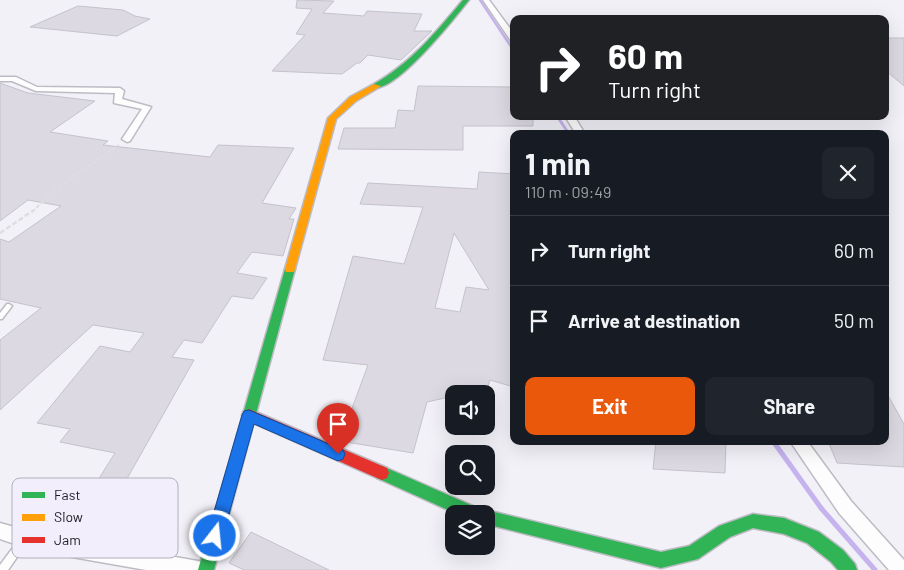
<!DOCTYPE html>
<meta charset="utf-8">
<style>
:root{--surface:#171b24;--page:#20242c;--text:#f1f3f6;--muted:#9ea1a6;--line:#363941;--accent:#ea580c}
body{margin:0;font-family:Barlow,sans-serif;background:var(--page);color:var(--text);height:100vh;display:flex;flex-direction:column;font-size:19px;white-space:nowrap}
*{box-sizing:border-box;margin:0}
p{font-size:16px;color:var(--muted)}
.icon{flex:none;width:28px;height:28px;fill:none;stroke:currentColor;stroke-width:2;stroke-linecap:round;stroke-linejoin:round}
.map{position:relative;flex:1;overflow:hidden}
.panel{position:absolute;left:510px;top:130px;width:379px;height:315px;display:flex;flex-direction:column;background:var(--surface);border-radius:10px;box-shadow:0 5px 20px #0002}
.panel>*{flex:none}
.top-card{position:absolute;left:510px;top:15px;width:379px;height:105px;border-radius:10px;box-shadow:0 5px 20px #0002;background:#202124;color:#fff;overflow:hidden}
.fabs{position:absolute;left:445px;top:385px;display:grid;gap:10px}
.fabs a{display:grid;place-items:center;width:50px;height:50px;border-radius:10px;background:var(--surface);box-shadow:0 5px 20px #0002;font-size:25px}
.pin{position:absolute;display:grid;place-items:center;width:42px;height:42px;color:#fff;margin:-51px -21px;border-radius:50% 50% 50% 0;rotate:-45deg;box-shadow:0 0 5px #0007}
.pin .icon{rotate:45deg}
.me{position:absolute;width:55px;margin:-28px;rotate:16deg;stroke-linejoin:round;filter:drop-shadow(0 0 4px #0008)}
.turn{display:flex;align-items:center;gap:18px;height:105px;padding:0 15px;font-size:22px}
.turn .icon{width:65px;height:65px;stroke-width:2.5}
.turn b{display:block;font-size:35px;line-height:42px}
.round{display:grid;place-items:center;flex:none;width:52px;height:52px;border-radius:10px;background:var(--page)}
.summary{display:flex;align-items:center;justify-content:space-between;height:85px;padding:0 15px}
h1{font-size:30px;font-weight:700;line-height:38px}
.action{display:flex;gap:10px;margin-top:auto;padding:10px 15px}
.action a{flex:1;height:58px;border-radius:10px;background:var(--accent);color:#fff;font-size:20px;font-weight:700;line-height:58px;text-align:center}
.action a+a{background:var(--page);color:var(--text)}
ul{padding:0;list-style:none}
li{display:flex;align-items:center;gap:15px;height:70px;padding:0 15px;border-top:1px solid var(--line)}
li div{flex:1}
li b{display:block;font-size:19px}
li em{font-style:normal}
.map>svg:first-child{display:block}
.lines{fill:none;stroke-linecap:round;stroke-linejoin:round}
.stream-far2{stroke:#c5b3ee;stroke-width:2.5}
.stream-far1{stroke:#c5b3ee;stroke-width:3}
.stream{stroke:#c5b3ee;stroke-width:5}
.building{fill:#dcd9e2;stroke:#c4c2ca;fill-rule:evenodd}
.lane-casing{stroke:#bdbbc3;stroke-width:3}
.street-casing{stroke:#bdbbc3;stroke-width:3}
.fast-casing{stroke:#bdbbc3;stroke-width:3}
.slow-casing{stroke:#bdbbc3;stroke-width:3}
.jam-casing{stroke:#bdbbc3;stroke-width:3}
.path-far1{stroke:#dedddf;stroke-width:2;stroke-dasharray:4 2;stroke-linecap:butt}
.path{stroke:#dedddf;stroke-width:2.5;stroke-dasharray:5 2.5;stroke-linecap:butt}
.lane{fill:#fdfdfe;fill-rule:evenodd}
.street{fill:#fdfdfe;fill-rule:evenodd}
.fast{fill:#30b455;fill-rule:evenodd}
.slow{fill:#ff9f0a;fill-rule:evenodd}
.jam{fill:#e5322d;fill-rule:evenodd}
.route{fill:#1a73e8;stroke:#114b97}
.key{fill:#f2eefb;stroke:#b3afbb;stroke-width:1}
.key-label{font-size:14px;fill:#1f1c26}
</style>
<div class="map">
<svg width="904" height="570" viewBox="0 0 904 570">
<rect width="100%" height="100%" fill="#f3f1f8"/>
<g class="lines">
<path class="stream-far2" d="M 480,0 L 514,51"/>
<path class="stream-far1" d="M 557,116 L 569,134"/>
<path class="stream" d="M 773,441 L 821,508 L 875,570"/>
</g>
<path class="building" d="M 297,0 L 334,1 L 323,13 L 364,16 L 367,11 L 422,14 L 414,31 L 432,31 L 401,60 L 368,55 L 360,63 L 357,63 L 342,74 L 272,71 L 305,35 L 296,34 L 312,9 L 296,8 Z
M 78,6 L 123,10 L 135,16 L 150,19 L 117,36 L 30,27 Z
M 885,38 L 904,38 L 904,86 L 885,70 Z
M 0,83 L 28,93 L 95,101 L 50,132 L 108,141 L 103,145 L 210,157 L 218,145 L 294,148 L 262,203 L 296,208 L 289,219 L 294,219 L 283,256 L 252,252 L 237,273 L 267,278 L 253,299 L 232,296 L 202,343 L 184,340 L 172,357 L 194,360 L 124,484 L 98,480 L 115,453 L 60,442 L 70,429 L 37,423 L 100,346 L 130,352 L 144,333 L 93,325 L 0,410 L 0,340 L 41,308 L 0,299 L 0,239 L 9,242 L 61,206 L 28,200 L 0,221 Z
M 418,86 L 514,87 L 514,116 L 533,116 L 533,126 L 463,126 L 463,150 L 338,149 L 344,128 L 395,128 L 398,110 L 414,111 Z
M 479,172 L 514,174 L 514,387 L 490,380 L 487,389 L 465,394 L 454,394 L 454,396 L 427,402 L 413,453 L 340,441 L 368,365 L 323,360 L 353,256 L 404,264 L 423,207 L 360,204 L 368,183 L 477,189 ZM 454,233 L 489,290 L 466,287 L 460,312 L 435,308 Z
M 885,390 L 904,424 L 904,467 L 837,463 L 828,441 L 885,441 Z
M 656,441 L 726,441 L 725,473 L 653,469 Z
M 251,532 L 329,570 L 244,570 L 229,563 Z"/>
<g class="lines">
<g class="lane-casing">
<path id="lane" d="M 7,304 L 9,304 L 12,306 L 2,319 L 0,319 L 0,313 Z
M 24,536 L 27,537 L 28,540 L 27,543 L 8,570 L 0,570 L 0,565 L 21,537 Z"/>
</g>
<g class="street-casing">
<path id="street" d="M 483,0 L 489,0 L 514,34 L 514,41 L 511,41 Z
M 0,77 L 16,77 L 37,87 L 120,88 L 124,91 L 122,99 L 151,107 L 130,141 L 127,142 L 122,139 L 142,109 L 114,103 L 115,93 L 36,91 L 12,81 L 0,81 Z
M 565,116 L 574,116 L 585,134 L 576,134 Z
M 790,441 L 807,441 L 851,501 L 904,560 L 904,570 L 889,570 L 839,513 Z
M 0,523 L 32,532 L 198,561 L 205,563 L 207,570 L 146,570 L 32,550 L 0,539 Z"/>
</g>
<g class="fast-casing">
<path id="fast" d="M 463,0 L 469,0 C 454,19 398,90 374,88 L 374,84 C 411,63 436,32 463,0 Z
M 290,265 L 295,269 L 214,570 L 198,570 L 285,269 Z
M 382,466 L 480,509 L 481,512 L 486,510 L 661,552 L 689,546 L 719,526 L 753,514 L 784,518 L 819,532 L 843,550 L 855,564 L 857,570 L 838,570 L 831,562 L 807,543 L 784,534 L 753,528 L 730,537 L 698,559 L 661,568 L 486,524 L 486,514 L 457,514 L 377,478 L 375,473 L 377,468 Z"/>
</g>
<g class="slow-casing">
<path id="slow" d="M 374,84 L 381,86 L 356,101 L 336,119 L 295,269 L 294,272 L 286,272 L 285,269 L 328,118 L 350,97 Z"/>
</g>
<g class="jam-casing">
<path id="jam" d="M 249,409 L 387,468 L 389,473 L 387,478 L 382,480 L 377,478 L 244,419 L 242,415 L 244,411 Z"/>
</g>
<path class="path-far1" d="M 32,212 L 56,189 L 119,145"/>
<path class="path" d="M 0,233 L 34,210"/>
<use href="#lane" class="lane"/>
<use href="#street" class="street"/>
<use href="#fast" class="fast"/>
<use href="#slow" class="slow"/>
<use href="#jam" class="jam"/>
</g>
<path class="route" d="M 249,410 L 343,450 L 345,454 L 343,459 L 338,461 L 254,424 L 223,536 L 221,541 L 215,543 L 210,541 L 207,536 L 242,415 L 244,411 Z"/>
<rect x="12" y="478" width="166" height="80" rx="8" class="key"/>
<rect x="22" y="492" width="23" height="6" fill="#30b455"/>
<rect x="22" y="514" width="23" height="7" fill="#ff9f0a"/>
<rect x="22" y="537" width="23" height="6" fill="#e5322d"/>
<g class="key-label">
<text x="54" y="500">Fast</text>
<text x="54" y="522">Slow</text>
<text x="54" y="545">Jam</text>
</g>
</svg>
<div class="fabs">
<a><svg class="icon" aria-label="sound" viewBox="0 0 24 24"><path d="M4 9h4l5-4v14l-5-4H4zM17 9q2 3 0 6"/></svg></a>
<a><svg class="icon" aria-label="search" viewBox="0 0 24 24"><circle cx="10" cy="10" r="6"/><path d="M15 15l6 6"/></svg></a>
<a><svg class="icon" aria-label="layers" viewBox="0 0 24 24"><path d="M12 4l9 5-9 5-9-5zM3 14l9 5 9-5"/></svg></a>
</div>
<div class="pin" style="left:338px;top:454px;background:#d93025"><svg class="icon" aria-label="arrive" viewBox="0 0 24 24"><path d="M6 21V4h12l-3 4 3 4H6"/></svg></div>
<svg class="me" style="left:215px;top:536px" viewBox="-20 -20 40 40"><circle r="17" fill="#1a73e8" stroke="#fff" stroke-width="3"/><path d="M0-11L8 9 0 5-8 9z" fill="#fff"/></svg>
<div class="top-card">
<div class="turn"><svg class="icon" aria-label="right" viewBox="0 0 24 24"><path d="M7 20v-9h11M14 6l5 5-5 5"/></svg><div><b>60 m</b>Turn right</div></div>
</div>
<section class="panel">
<div class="summary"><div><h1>1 min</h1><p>110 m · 09:49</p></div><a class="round"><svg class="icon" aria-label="close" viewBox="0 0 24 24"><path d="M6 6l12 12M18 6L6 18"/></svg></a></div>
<ul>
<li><svg class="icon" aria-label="right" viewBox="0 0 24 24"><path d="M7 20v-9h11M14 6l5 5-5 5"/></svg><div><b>Turn right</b></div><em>60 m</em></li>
<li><svg class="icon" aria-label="arrive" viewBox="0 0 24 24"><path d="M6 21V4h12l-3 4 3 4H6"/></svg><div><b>Arrive at destination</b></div><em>50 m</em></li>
</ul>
<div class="action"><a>Exit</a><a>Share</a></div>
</section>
</div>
